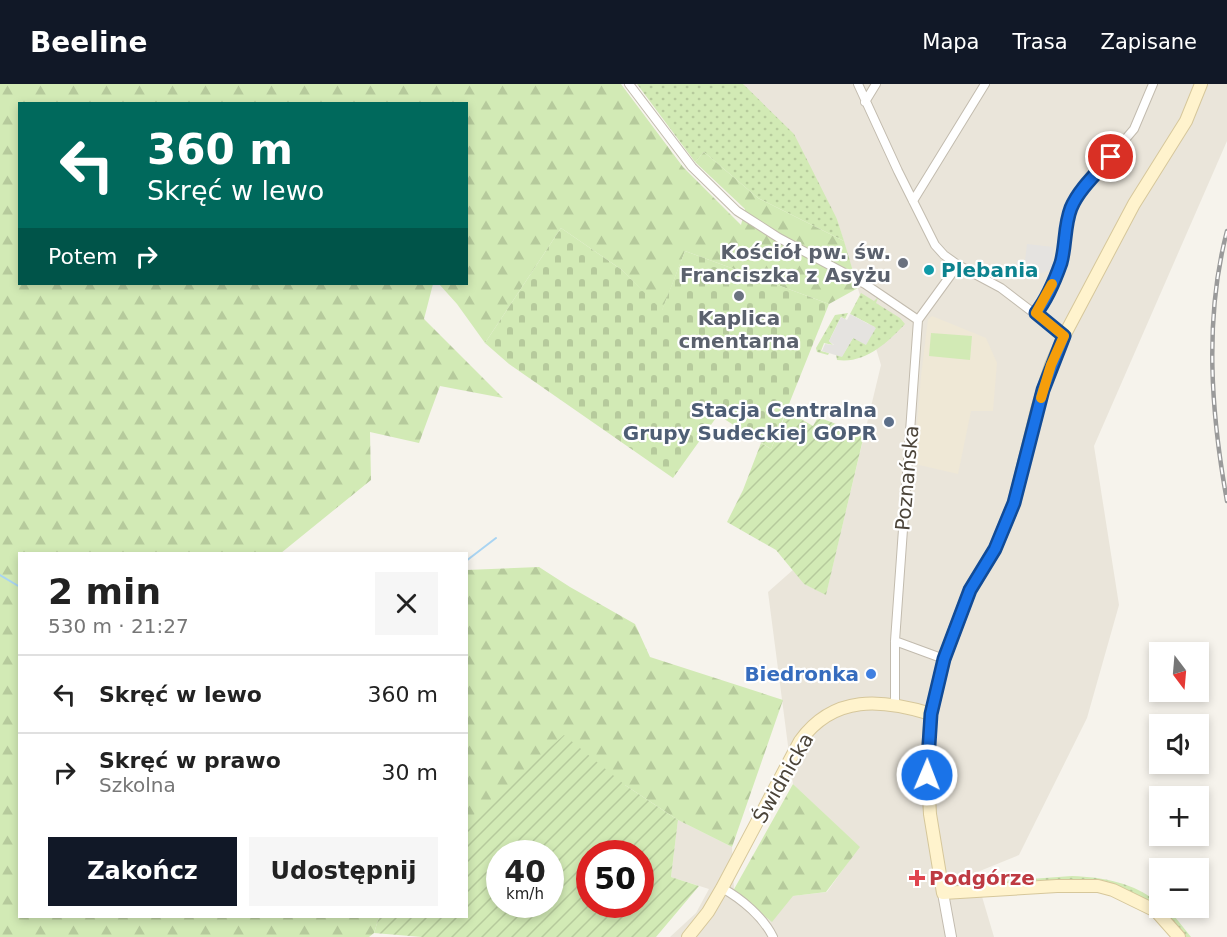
<!DOCTYPE html>
<html lang="pl">
<meta charset="utf-8">
<style>
:root{--surface:#fff;--page:#f6f6f6;--text:#222;--muted:#767676;--line:#e0e0e0;--accent:#111827}
body{margin:0;font-family:"DejaVu Sans",sans-serif;background:var(--page);color:var(--text);height:100vh;display:flex;flex-direction:column;font-size:22px;white-space:nowrap}
*{box-sizing:border-box;margin:0}
p{font-size:20px;color:var(--muted)}
.icon{flex:none;width:33px;height:33px;fill:none;stroke:currentColor;stroke-width:2;stroke-linecap:round;stroke-linejoin:round}
.map{position:relative;flex:1;overflow:hidden}
.side{position:absolute;left:18px;top:468px;width:450px;height:366px;display:flex;flex-direction:column;background:var(--surface);border-radius:0px;box-shadow:0 3px 9px #0003}
.side>*{flex:none}
.top-card{position:absolute;left:18px;top:18px;width:450px;height:183px;border-radius:0px;box-shadow:0 3px 9px #0003;background:#00695c;color:#fff;overflow:hidden}
.needle{width:39px;rotate:164deg}
.buttons{position:absolute;left:1149px;top:558px;display:grid;gap:12px}
.buttons a{display:grid;place-items:center;width:60px;height:60px;border-radius:0px;background:var(--surface);box-shadow:0 3px 9px #0003;font-size:30px}
.speed{position:absolute;left:486px;top:756px;display:flex;gap:12px;font-size:30px;font-weight:700;text-align:center}
.speed>*{display:grid;place-content:center;width:78px;height:78px;border-radius:50%;background:var(--surface);box-shadow:0 3px 9px #0003;line-height:1}
.speed small{font-size:15px;font-weight:400}
.speed .limit{border:9px solid #d22;background:#fff;color:#111}
.pin{position:absolute;display:grid;place-items:center;width:51px;height:51px;color:#fff;margin:-26px;border:3px solid #fff;border-radius:50%;box-shadow:0 2px 6px #0007}
.me{position:absolute;width:66px;margin:-33px;rotate:1deg;stroke-linejoin:round;filter:drop-shadow(0 0 4px #0008)}
.turn{display:flex;align-items:center;gap:21px;height:126px;padding:0 30px;font-size:27px}
.turn .icon{width:78px;height:78px;stroke-width:2.5}
.turn b{display:block;font-size:42px;line-height:51px}
.then{display:flex;align-items:center;height:57px;padding:0 30px;background:#0003;gap:12px;font-size:22px}
.round{display:grid;place-items:center;flex:none;width:63px;height:63px;border-radius:0px;background:var(--page)}
.summary{display:flex;align-items:center;justify-content:space-between;height:102px;padding:0 30px}
h1{font-size:36px;font-weight:700;line-height:45px}
.button{display:flex;gap:12px;margin-top:auto;padding:12px 30px}
.button a{flex:1;height:69px;border-radius:0px;background:var(--accent);color:#fff;font-size:24px;font-weight:700;line-height:69px;text-align:center}
.button a+a{background:var(--page);color:var(--text)}
ul{padding:0;list-style:none}
li{display:flex;align-items:center;gap:18px;height:78px;padding:0 30px;border-top:2px solid var(--line)}
li div{flex:1}
li b{display:block;font-size:22px}
li em{font-style:normal}
header{display:flex;align-items:center;gap:36px;box-sizing:border-box;height:84px;padding:0 30px;background:var(--accent);color:#fff}
header strong{font-size:28px}
nav{display:flex;gap:33px;margin-inline-start:auto;font-size:21px}
.map>svg:first-child{display:block}
.residential{fill:#eae5da}
.education{fill:#efe8d6}
.grass{fill:url(#grass-dots)}
.forest{fill:url(#forest-firs)}
.cemetery{fill:url(#cemetery-stones)}
.garden{fill:url(#garden-furrows);fill-rule:evenodd}
.pitch{fill:#d2eab5}
.parking{fill:#e5e3e0}
.lines{fill:none;stroke-linecap:round;stroke-linejoin:round}
.stream{stroke:#a9d4f2;stroke-width:2}
.minor-casing{stroke:#c2bbae;stroke-width:10}
.tertiary-casing{stroke:#c2bbae;stroke-width:12}
.secondary-casing{stroke:#d6c79b;stroke-width:14}
.minor{stroke:#fff;stroke-width:8}
.tertiary{stroke:#fff;stroke-width:10}
.secondary{stroke:#fff3cd;stroke-width:12}
.rail-casing{stroke:#9a9a9a;stroke-width:4.5}
.rail{stroke:#fff;stroke-width:2;stroke-dasharray:7;stroke-linecap:butt}
.route-casing{stroke:#114b97;stroke-width:15}
.route{stroke:#1a73e8;stroke-width:10}
.slow{stroke:#f59e0b;stroke-width:10}
.worship-dot{fill:#6b7280;stroke:#fff;stroke-width:2}
.culture-dot{fill:#0f9aa8;stroke:#fff;stroke-width:2}
.service-dot{fill:#5c6f8a;stroke:#fff;stroke-width:2}
.shop-dot{fill:#3f7fe0;stroke:#fff;stroke-width:2}
.health-dot{fill:#e0444e;stroke:#fff;stroke-width:2}
.labels{text-anchor:middle;stroke-width:4.5;stroke-linejoin:round;paint-order:stroke}
.worship-label{font-size:20px;font-weight:bold;fill:#5b616d;stroke:#fff;text-anchor:end}
.culture-label{font-size:20px;font-weight:bold;fill:#0d838f;stroke:#fff;text-anchor:start}
.service-label{font-size:20px;font-weight:bold;fill:#4e5e75;stroke:#fff;text-anchor:end}
.street-label{font-size:20px;fill:#4b4439;stroke:#fff}
.shop-label{font-size:20px;font-weight:bold;fill:#366cbe;stroke:#fff;text-anchor:end}
.health-label{font-size:20px;font-weight:bold;fill:#be3a42;stroke:#fff;text-anchor:start}
</style>
<header>
<strong>Beeline</strong>
<nav><a>Mapa</a><a>Trasa</a><a>Zapisane</a></nav>
</header>
<div class="map">
<svg width="1227" height="853" viewBox="0 0 1227 853">
<defs>
<pattern id="grass-dots" width="8" height="8" patternUnits="userSpaceOnUse" patternTransform="scale(1.5)"><rect width="8" height="8" fill="#d2eab5"/><path d="M2 2h.1M6 6h.1" fill="none" stroke="#b6ca9c" stroke-width="1.8" stroke-linecap="round"/></pattern>
<pattern id="forest-firs" width="22" height="20" patternUnits="userSpaceOnUse" patternTransform="scale(1.5)"><rect width="22" height="20" fill="#d2eab5"/><path d="M5 1l3.5 6h-7zM16 11l3.5 6h-7z" fill="#b6ca9c"/></pattern>
<pattern id="cemetery-stones" width="16" height="16" patternUnits="userSpaceOnUse" patternTransform="scale(1.5)"><rect width="16" height="16" fill="#d2eab5"/><path d="M2 7V4a2 2 0 0 1 4 0v3zM10 15v-3a2 2 0 0 1 4 0v3z" fill="#b6ca9c"/></pattern>
<pattern id="garden-furrows" width="10" height="10" patternUnits="userSpaceOnUse" patternTransform="scale(1.5)"><rect width="10" height="10" fill="#d2eab5"/><path d="M-1 1l2-2M0 10L10 0M9 11l2-2" fill="none" stroke="#b6ca9c"/></pattern>
</defs>
<rect width="100%" height="100%" fill="#f6f3ec"/>
<path class="residential" d="M 743,0 L 1227,0 L 1227,57 L 1094,362 L 1119,521 L 1087,634 L 1019,771 L 975,789 L 994,853 L 670,853 L 696,829 L 709,805 L 671,793 L 678,736 L 732,763 L 734,807 L 793,812 L 827,808 L 859,763 L 793,700 L 768,508 L 794,485 L 804,500 L 826,510 L 881,281 L 837,135 Z"/>
<path class="education" d="M 932,232 L 986,254 L 997,279 L 993,327 L 971,327 L 958,390 L 915,380 L 914,375 L 921,292 L 928,235 Z"/>
<path class="grass" d="M 637,0 L 743,0 L 794,50 L 837,135 L 844,157 L 758,114 L 704,68 L 695,78 Z
M 861,209 L 874,217 L 877,214 L 878,214 L 876,219 L 900,234 L 905,240 C 887,259 865,280 837,276 L 836,270 L 842,272 L 853,254 L 875,243 L 850,230 Z
M 848,229 L 845,235 L 841,233 L 829,257 L 833,261 L 824,259 L 821,267 L 829,269 L 828,271 L 817,268 L 816,264 L 835,231 Z
M 1072,792 C 1104,793 1134,799 1159,819 L 1160,824 L 1165,824 L 1175,833 L 1191,853 L 1186,853 C 1129,776 1047,797 963,803 L 963,800 Z"/>
<path class="forest" d="M 0,0 L 621,0 L 683,83 L 741,141 L 745,125 L 695,78 L 704,68 L 758,114 L 844,157 L 858,204 L 829,220 L 685,167 L 662,227 L 622,186 L 561,144 L 485,259 L 457,220 L 439,200 L 466,200 L 466,20 L 20,20 L 20,200 L 433,200 L 424,235 L 503,314 L 440,302 L 419,359 L 370,348 L 371,396 L 281,469 L 20,470 L 20,832 L 379,833 L 374,849 L 369,853 L 0,853 Z
M 539,483 L 570,503 L 635,540 L 650,573 L 783,616 L 732,763 L 678,736 L 625,701 L 467,737 L 466,486 Z
M 793,700 L 860,763 L 826,808 L 793,812 L 772,838 L 733,807 Z"/>
<path class="cemetery" d="M 561,144 L 622,186 L 662,226 L 685,167 L 829,220 L 771,365 L 718,331 L 673,394 L 509,280 L 485,259 Z"/>
<path class="garden" d="M 787,327 L 813,342 L 818,333 L 864,351 L 826,511 L 804,500 L 776,466 L 727,438 L 743,406 L 761,359 L 771,365 Z
M 564,651 L 625,701 L 678,736 L 671,793 L 699,802 L 656,853 L 422,853 L 374,849 L 379,833 L 466,832 L 467,737 ZM 500,770 L 550,770 L 550,820 L 500,820 ZM 590,770 L 640,770 L 640,820 L 590,820 Z"/>
<path class="pitch" d="M 931,249 L 972,252 L 970,276 L 929,272 Z"/>
<path class="parking" d="M 1027,160 L 1053,163 L 1052,186 L 1038,190 L 1019,182 L 1016,179 L 1017,176 L 1025,177 Z
M 850,230 L 876,244 L 866,261 L 853,254 L 842,273 L 822,267 L 825,260 L 834,261 L 829,257 L 841,233 L 847,236 Z"/>
<g class="lines">
<path class="stream" d="M 466,477 L 496,454
M 0,491 L 20,503"/>
<g class="minor-casing">
<path id="minor" d="M 629,0 L 692,83 L 737,127 L 779,154 L 865,200 L 918,236
M 858,0 L 898,87 L 935,161 L 944,171 L 958,181 L 1001,204 L 1064,252
M 865,18 L 876,0
M 913,117 L 985,0
M 1037,229 L 1043,219 L 1061,178 L 1066,140 L 1071,124 L 1078,111 L 1134,45 L 1153,0
M 895,557 L 944,575
M 895,620 L 895,557 L 918,236 L 958,181
M 722,804 C 742,815 763,833 773,853"/>
</g>
<g class="tertiary-casing">
<path id="tertiary" d="M 943,809 L 951,853"/>
</g>
<g class="secondary-casing">
<path id="secondary" d="M 688,853 L 708,828 L 722,804 L 800,657 C 834,610 882,615 931,630
M 1179,853 L 1156,827 L 1113,806 L 1098,802 L 1057,802 L 943,809 L 930,730 L 927,677 L 931,630 L 944,575 L 970,506 L 995,465 L 1014,419 L 1038,322 L 1051,281 L 1064,252 L 1134,120 L 1186,37 L 1201,0"/>
</g>
<use href="#minor" class="minor"/>
<use href="#tertiary" class="tertiary"/>
<use href="#secondary" class="secondary"/>
<g class="rail-casing">
<path id="rail" d="M 1227,147 C 1204,235 1211,329 1227,417"/>
</g>
<use href="#rail" class="rail"/>
</g>
<g class="lines">
<g class="route-casing">
<path id="route" d="M 927,691 L 931,630 L 944,575 L 970,506 L 995,465 L 1014,419 L 1043,306 L 1064,252 L 1036,229 C 1047,215 1055,196 1061,179 C 1066,161 1064,142 1071,124 C 1079,105 1097,89 1111,73"/>
</g>
<use href="#route" class="route"/>
<path class="slow" d="M 1041,314 L 1051,281 L 1064,252 L 1036,229 L 1052,200"/>
</g>
<g class="worship-dot">
<circle cx="903" cy="179" r="6"/>
<circle cx="739" cy="212" r="6"/>
</g>
<circle class="culture-dot" cx="929" cy="186" r="6"/>
<circle class="service-dot" cx="889" cy="338" r="6"/>
<circle class="shop-dot" cx="871" cy="590" r="6"/>
<path class="health-dot" d="M914 785h6v6h6v6h-6v6h-6v-6h-6v-6h6z"/>
<g class="labels">
<g class="worship-label">
<text x="891" y="175">Kościół pw. św.<tspan x="891" dy="23">Franciszka z Asyżu</tspan></text>
<text x="739" y="241" text-anchor="middle">Kaplica<tspan x="739" dy="23">cmentarna</tspan></text>
</g>
<g class="culture-label">
<text x="941" y="193">Plebania</text>
</g>
<g class="service-label">
<text x="877" y="333">Stacja Centralna<tspan x="877" dy="23">Grupy Sudeckiej GOPR</tspan></text>
</g>
<g class="street-label">
<text transform="translate(907 394) rotate(-85)" y="7">Poznańska</text>
<text transform="translate(783 694) rotate(-60)" y="7">Świdnicka</text>
</g>
<g class="shop-label">
<text x="859" y="597">Biedronka</text>
</g>
<g class="health-label">
<text x="929" y="801">Podgórze</text>
</g>
</g>
</svg>
<div class="buttons">
<a><svg class="needle" viewBox="-14 -14 28 28"><path d="M0-13l5 13h-10z" fill="#e53935"/><path d="M0 13l5-13h-10z" fill="#767676"/></svg></a>
<a><svg class="icon" aria-label="sound" viewBox="0 0 24 24"><path d="M4 9h4l5-4v14l-5-4H4zM17 9q2 3 0 6"/></svg></a>
<a>+</a>
<a>−</a>
</div>
<div class="speed"><div>40<small>km/h</small></div><div class="limit">50</div></div>
<div class="pin" style="left:1111px;top:73px;background:#d93025"><svg class="icon" aria-label="arrive" viewBox="0 0 24 24"><path d="M6 21V4h12l-3 4 3 4H6"/></svg></div>
<svg class="me" style="left:927px;top:691px" viewBox="-20 -20 40 40"><circle r="17" fill="#1a73e8" stroke="#fff" stroke-width="3"/><path d="M0-11L8 9 0 5-8 9z" fill="#fff"/></svg>
<div class="top-card">
<div class="turn"><svg class="icon" aria-label="left" viewBox="0 0 24 24"><path d="M17 20v-9H6M10 6l-5 5 5 5"/></svg><div><b>360 m</b>Skręć w lewo</div></div>
<div class="then">Potem<svg class="icon" aria-label="right" viewBox="0 0 24 24"><path d="M7 20v-9h11M14 6l5 5-5 5"/></svg></div>
</div>
<section class="side">
<div class="summary"><div><h1>2 min</h1><p>530 m · 21:27</p></div><a class="round"><svg class="icon" aria-label="close" viewBox="0 0 24 24"><path d="M6 6l12 12M18 6L6 18"/></svg></a></div>
<ul>
<li><svg class="icon" aria-label="left" viewBox="0 0 24 24"><path d="M17 20v-9H6M10 6l-5 5 5 5"/></svg><div><b>Skręć w lewo</b></div><em>360 m</em></li>
<li><svg class="icon" aria-label="right" viewBox="0 0 24 24"><path d="M7 20v-9h11M14 6l5 5-5 5"/></svg><div><b>Skręć w prawo</b><p>Szkolna</p></div><em>30 m</em></li>
</ul>
<div class="button"><a>Zakończ</a><a>Udostępnij</a></div>
</section>
</div>
